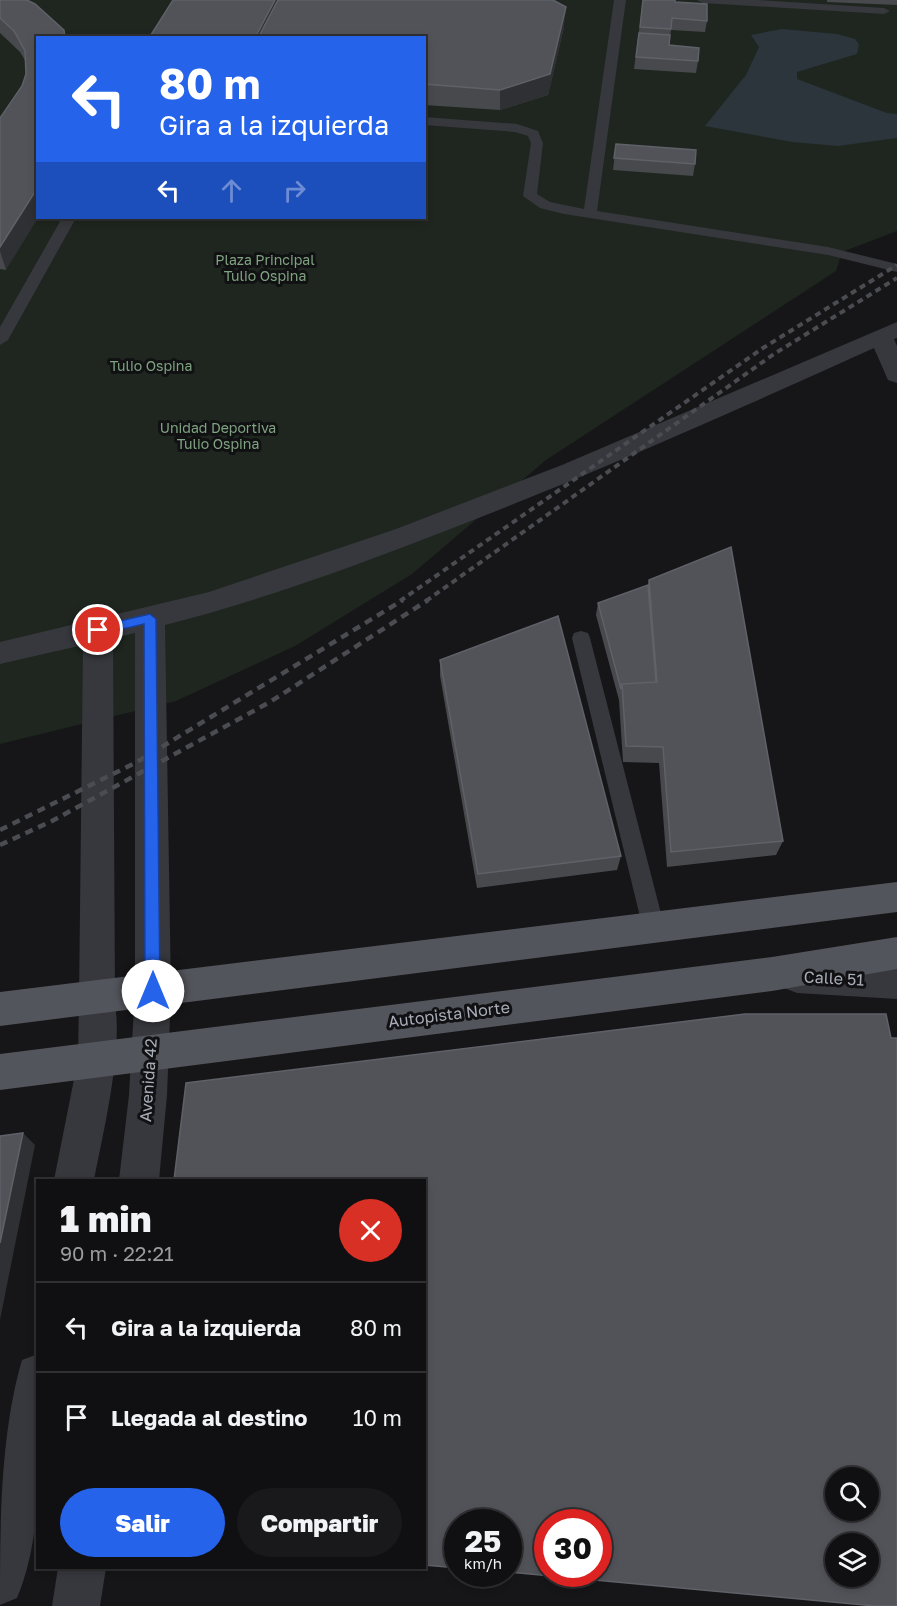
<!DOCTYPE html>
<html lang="es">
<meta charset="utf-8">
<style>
:root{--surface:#101012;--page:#19191b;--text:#f1f3f6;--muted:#9c9d9f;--line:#303032;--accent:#2563eb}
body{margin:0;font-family:"Golos Text",sans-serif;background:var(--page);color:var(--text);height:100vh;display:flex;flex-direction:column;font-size:22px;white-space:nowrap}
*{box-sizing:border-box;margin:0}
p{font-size:20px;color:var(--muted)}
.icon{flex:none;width:33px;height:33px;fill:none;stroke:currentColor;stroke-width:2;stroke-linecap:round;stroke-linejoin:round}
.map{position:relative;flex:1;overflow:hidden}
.drawer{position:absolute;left:36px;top:1179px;width:390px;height:390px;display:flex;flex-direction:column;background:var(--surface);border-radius:0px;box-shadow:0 3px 9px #0003,0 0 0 2px var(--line)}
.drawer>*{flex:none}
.banner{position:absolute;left:36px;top:36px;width:390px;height:183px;border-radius:0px;box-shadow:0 3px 9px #0003,0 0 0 2px var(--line);background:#2563eb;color:#fff;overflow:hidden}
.controls{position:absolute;left:825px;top:1467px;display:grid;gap:12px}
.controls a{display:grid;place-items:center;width:54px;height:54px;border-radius:50%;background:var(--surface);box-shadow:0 3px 9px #0003,0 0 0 2px var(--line);font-size:30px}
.speed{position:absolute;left:444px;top:1509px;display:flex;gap:12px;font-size:30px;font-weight:700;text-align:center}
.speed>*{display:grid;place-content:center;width:78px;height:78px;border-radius:50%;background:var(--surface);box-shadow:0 3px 9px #0003,0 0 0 2px var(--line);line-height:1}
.speed small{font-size:15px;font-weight:400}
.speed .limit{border:9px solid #d22;background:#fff;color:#111}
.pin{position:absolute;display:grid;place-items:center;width:51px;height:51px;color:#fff;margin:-26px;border:3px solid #fff;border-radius:50%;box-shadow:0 2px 6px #0007}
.me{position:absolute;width:66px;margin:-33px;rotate:0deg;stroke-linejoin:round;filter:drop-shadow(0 0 4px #0008)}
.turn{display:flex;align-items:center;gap:21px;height:126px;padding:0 24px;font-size:27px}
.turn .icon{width:78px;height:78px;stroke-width:2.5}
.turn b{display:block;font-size:42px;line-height:51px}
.lanes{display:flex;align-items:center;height:57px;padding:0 24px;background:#0003;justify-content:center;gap:30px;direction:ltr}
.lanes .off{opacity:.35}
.round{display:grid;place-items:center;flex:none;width:63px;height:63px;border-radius:32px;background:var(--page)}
.headline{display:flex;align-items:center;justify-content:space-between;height:102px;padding:0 24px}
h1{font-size:36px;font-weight:800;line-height:45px}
.action{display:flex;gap:12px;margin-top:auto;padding:12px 24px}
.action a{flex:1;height:69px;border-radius:36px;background:var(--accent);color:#fff;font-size:24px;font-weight:800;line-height:69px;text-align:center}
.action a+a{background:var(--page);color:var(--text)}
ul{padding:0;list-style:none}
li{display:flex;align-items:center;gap:18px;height:90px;padding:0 24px;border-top:2px solid var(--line)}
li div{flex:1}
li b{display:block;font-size:22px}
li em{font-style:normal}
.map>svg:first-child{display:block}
.green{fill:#1e261f;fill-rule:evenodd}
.water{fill:#2c353c}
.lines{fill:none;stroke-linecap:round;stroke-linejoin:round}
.service{fill:#37383d;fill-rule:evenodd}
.minor{fill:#37383d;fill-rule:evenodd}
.tertiary{fill:#37383d;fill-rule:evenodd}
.primary{fill:#53555c;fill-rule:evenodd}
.rail-far1{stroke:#4a4c52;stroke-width:4;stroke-dasharray:6 4.5;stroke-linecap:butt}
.rail{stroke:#4a4c52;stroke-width:4.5;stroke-dasharray:8 6;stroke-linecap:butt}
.wall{fill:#47494d}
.shaded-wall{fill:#2f3033}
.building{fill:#525359;stroke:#5f6168;stroke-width:1.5;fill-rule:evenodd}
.route{fill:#2563eb;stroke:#184099;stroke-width:1.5}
.labels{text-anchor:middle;stroke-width:6;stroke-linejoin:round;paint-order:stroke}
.far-park-label{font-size:14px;fill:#7fa381;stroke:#111113}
.street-label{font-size:16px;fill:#a8adb8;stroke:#111113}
</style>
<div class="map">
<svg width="897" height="1606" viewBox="0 0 897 1606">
<rect width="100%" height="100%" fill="#161618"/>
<path class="green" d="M 0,0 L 897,0 L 897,231 L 842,252 L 836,271 L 546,460 L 412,574 L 295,646 L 176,701 L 0,744 ZM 38,38 L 424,38 L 424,218 L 38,218 Z"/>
<path class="water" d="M 782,29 L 837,34 L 855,39 L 859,44 L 857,54 L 797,72 L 797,79 L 887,113 L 897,114 L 897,138 L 838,146 L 792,142 L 705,126 L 746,75 L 759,47 L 751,35 Z"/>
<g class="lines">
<path class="service" d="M 614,0 L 626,0 L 597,211 L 828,247 L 897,264 L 897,272 L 828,255 L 564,214 L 540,208 L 523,196 L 531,143 L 528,136 L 515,132 L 424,125 L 424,117 L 517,124 L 538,131 L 543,143 L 537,194 L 550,202 L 584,209 Z
M 697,0 L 758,0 L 884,8 L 890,11 L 884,14 L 703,3 Z
M 62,218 L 76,218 L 8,340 L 0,345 L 0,327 Z
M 581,631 L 588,633 L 590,638 L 665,929 L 662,936 L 654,939 L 646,936 L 643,929 L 572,638 L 574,633 Z"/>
<path class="minor" d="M 897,322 L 897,338 L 894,339 L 897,346 L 897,383 L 888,380 L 874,348 C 735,411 595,473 453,528 C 358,565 263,600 165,625 L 171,991 L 166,1003 L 153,1008 L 140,1003 L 135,991 L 135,633 L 113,638 L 115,998 L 110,1010 L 97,1015 L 84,1010 L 79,998 L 83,645 L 0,664 L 0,642 L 209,592 L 396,529 L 562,465 Z
M 797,959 L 897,965 L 897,999 L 797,993 L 784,988 L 779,976 L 784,964 Z"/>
<path class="tertiary" d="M 153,974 L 166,979 L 171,991 L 167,1095 L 159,1180 L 119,1180 L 129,1095 L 135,991 L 140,979 Z
M 97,981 L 110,986 C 129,1029 103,1132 94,1180 L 54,1180 L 78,1059 L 79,998 L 84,986 Z
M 38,1354 C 38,1431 47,1527 17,1598 L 0,1605 C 0,1526 0,1435 22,1360 Z
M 58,1568 L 106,1568 L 100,1606 L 52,1606 Z"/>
<path class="primary" d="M 897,882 L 897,912 L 0,1026 L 0,992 Z
M 897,937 L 897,969 L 772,991 L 0,1090 L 0,1054 L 772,957 Z"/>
<path class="rail-far1" d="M 400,601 L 763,348 L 897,265
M 426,601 L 774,354 L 897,278"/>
<path class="rail" d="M 0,830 L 137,762 L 403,600
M 0,845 L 52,821 L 270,702 L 428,600"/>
</g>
<path class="wall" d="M 0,0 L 35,4 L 6,270 L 0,269 L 0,118 L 22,86 L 26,74 L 26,62 L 20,52 L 0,33 Z
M 643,0 L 675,2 L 707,21 L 705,32 L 671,30 L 669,45 L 698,61 L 696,73 L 634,69 Z
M 827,0 L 897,0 L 897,5 L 827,2 Z
M 564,27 L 548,95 L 500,110 L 424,105 L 424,38 Z
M 616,144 L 695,164 L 693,176 L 613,170 Z
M 649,580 L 783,841 L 776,855 L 667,867 L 659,763 L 623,762 L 619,700 L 596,615 L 598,603 L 648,585 Z
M 440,660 L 621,856 L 617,870 L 477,888 L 440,676 Z"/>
<path class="shaded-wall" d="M 275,0 L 278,0 L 259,38 L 255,38 Z
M 566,7 L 564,27 L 548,95 L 500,110 L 500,90 Z
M 38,187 L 38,218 L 6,270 L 0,251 L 0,247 Z
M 23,1133 L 35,1145 L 0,1320 L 0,1243 Z"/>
<path class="building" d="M 0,0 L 27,0 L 35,4 L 64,30 L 65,38 L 38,38 L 38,187 L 0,247 L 0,118 L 22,86 L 26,74 L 25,51 L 14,31 L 0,18 Z
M 173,0 L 275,0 L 255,38 L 149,38 Z
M 278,0 L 553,0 L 566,7 L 550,74 L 500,90 L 424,84 L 424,38 L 258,38 Z
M 643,0 L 675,0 L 675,2 L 707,4 L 707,21 L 672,18 L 671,29 L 640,27 Z
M 639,33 L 670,35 L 669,45 L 699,48 L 698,61 L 636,57 Z
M 616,144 L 696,150 L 695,164 L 614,158 Z
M 731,547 L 783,841 L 671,852 L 663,747 L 626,746 L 622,684 L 657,682 L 649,580 Z
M 648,585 L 656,682 L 622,684 L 621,689 L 598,603 Z
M 558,616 L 621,856 L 478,874 L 440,660 Z
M 745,1014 L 886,1014 L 891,1038 L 897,1038 L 897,1606 L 875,1606 L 508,1572 L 508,1522 L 458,1522 L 458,1568 L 424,1565 L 424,1180 L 174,1180 L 186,1083 ZM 836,1478 L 868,1478 L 868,1510 L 836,1510 ZM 548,1522 L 598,1522 L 598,1574 L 548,1574 ZM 836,1544 L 868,1544 L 868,1576 L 836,1576 Z
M 23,1133 L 0,1243 L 0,1136 Z"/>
<path class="route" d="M 150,614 L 156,619 L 160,991 L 158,996 L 153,998 L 147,996 L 145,991 L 144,624 L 98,635 L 92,630 L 98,626 Z"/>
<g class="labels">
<g class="far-park-label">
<text x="265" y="265">Plaza Principal<tspan x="265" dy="16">Tulio Ospina</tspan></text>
<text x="151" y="371">Tulio Ospina</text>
<text x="218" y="433">Unidad Deportiva<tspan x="218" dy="16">Tulio Ospina</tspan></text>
</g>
<g class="street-label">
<text transform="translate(834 978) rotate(3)" y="6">Calle 51</text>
<text transform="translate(449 1014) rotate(-7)" y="6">Autopista Norte</text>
<text transform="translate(148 1080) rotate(-86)" y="6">Avenida 42</text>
</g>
</g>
</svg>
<div class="controls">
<a><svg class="icon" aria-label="search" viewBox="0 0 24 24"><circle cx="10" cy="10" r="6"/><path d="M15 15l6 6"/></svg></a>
<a><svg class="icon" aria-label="layers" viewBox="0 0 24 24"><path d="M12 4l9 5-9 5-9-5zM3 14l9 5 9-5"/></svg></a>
</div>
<div class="speed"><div>25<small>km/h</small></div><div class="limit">30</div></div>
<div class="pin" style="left:98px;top:630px;background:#d93025"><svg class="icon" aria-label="arrive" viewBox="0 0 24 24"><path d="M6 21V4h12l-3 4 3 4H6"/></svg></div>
<svg class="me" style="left:153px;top:991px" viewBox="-20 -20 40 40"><circle r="19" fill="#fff"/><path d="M0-13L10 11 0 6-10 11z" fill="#2563eb"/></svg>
<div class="banner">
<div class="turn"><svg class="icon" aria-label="left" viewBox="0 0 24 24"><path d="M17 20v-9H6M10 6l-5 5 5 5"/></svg><div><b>80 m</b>Gira a la izquierda</div></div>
<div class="lanes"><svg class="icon" aria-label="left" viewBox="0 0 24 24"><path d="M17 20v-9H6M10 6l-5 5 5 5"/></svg><svg class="icon off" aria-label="ahead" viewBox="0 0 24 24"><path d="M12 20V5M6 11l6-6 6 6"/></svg><svg class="icon off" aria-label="right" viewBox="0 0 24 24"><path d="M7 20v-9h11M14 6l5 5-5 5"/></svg></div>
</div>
<section class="drawer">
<div class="headline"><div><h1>1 min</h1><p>90 m · 22:21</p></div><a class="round" style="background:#d93025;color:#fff"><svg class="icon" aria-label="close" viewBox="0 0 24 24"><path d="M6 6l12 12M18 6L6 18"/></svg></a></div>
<ul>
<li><svg class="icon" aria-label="left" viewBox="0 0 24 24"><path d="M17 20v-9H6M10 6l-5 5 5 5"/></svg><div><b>Gira a la izquierda</b></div><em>80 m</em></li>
<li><svg class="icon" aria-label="arrive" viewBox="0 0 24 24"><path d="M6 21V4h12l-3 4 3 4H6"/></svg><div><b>Llegada al destino</b></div><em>10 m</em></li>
</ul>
<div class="action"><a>Salir</a><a>Compartir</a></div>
</section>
</div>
